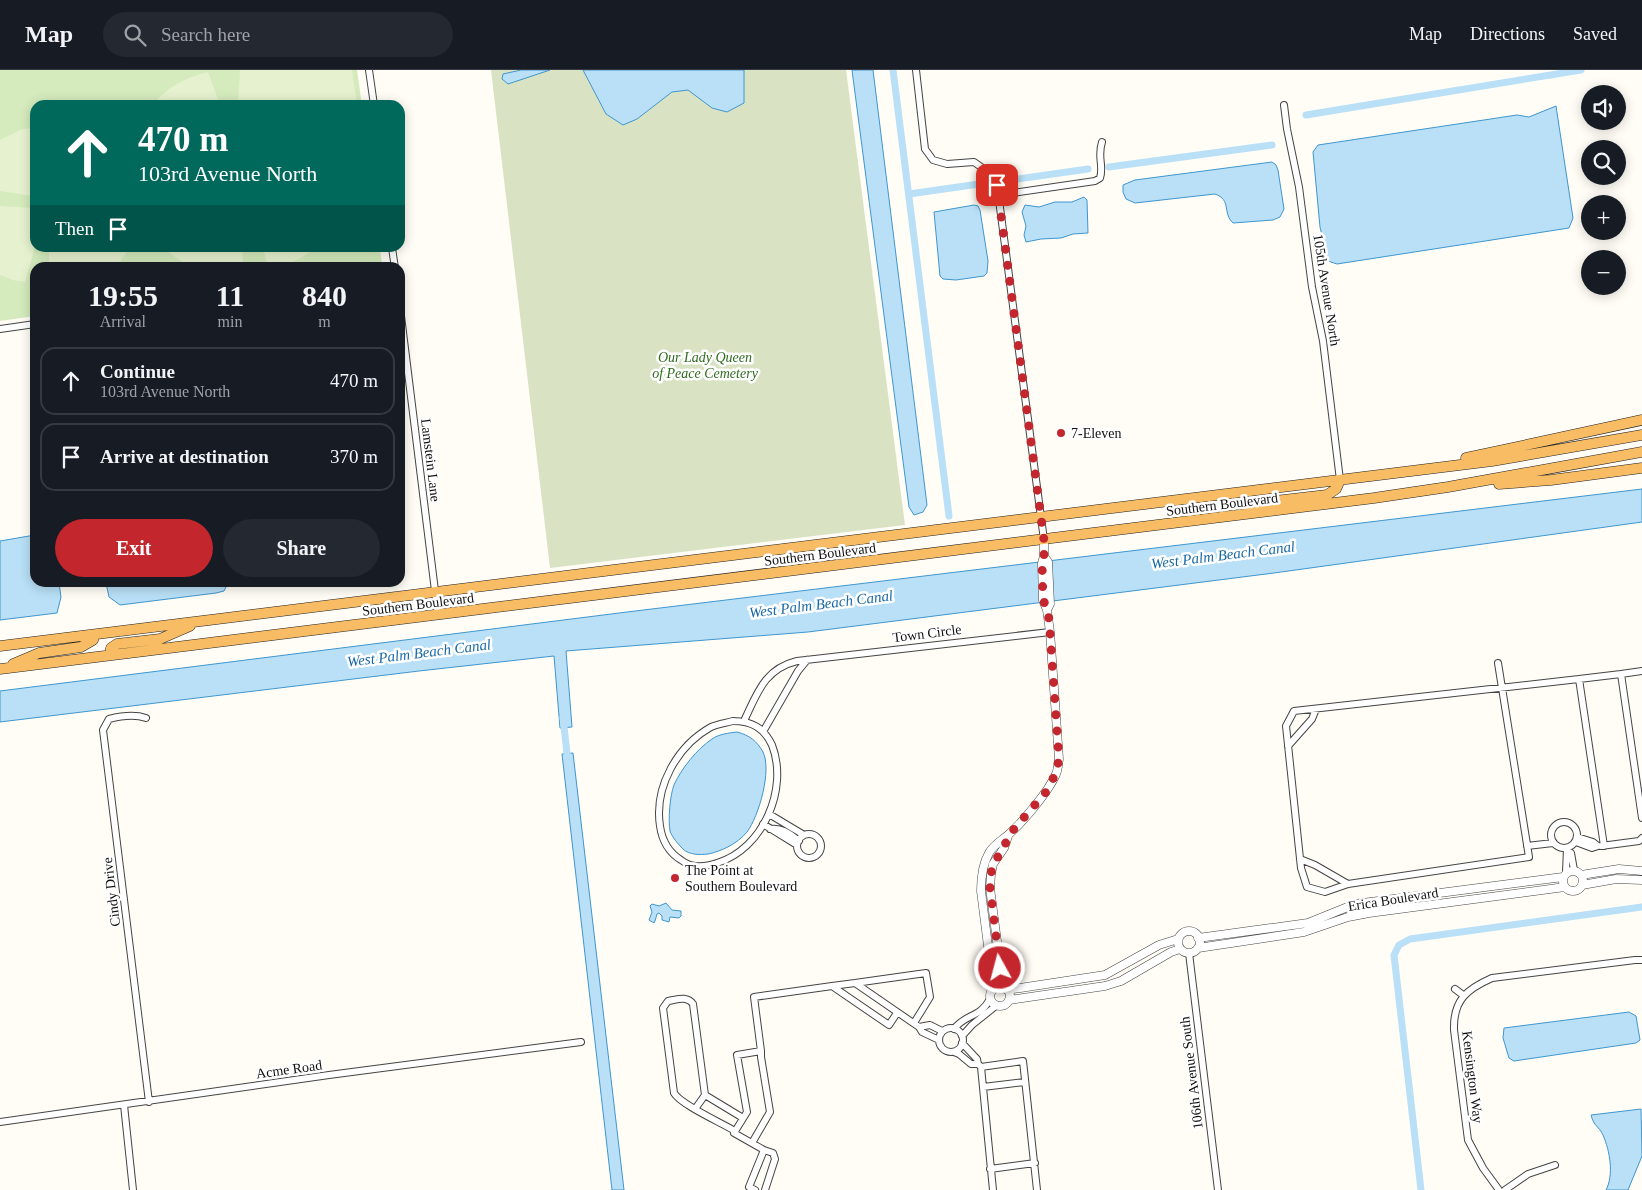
<!DOCTYPE html>
<meta charset="utf-8">
<style>
:root{--surface:#171b24;--page:#242831;--text:#f1f3f6;--muted:#9ea1a6;--line:#363941;--accent:#c4262e}
body{margin:0;font-family:"Times New Roman",serif;background:var(--page);color:var(--text);height:100vh;display:flex;flex-direction:column;font-size:19px;white-space:nowrap}
*{box-sizing:border-box;margin:0}
p{font-size:16px;color:var(--muted)}
.icon{flex:none;width:28px;height:28px;fill:none;stroke:currentColor;stroke-width:2;stroke-linecap:round;stroke-linejoin:round}
.map{position:relative;flex:1;overflow:hidden}
.side{position:absolute;left:30px;top:192px;width:375px;height:325px;display:flex;flex-direction:column;background:var(--surface);border-radius:15px;box-shadow:0 2px 12px #0003}
.side>*{flex:none}
.banner{position:absolute;left:30px;top:30px;width:375px;height:152px;border-radius:15px;box-shadow:0 2px 12px #0003;background:#00695c;color:#fff;overflow:hidden}
.controls{position:absolute;left:1581px;top:15px;display:grid;gap:10px}
.controls a{display:grid;place-items:center;width:45px;height:45px;border-radius:50%;background:var(--surface);box-shadow:0 2px 12px #0003;font-size:25px}
.pin{position:absolute;display:grid;place-items:center;width:42px;height:42px;color:#fff;margin:-21px;border-radius:10px;box-shadow:0 2px 8px #0006}
.me{position:absolute;width:55px;margin:-28px;rotate:353deg;stroke-linejoin:round;filter:drop-shadow(0 0 4px #0008)}
.turn{display:flex;align-items:center;gap:18px;height:105px;padding:0 25px;font-size:22px}
.turn .icon{width:65px;height:65px;stroke-width:2.5}
.turn b{display:block;font-size:35px;line-height:42px}
.then{display:flex;align-items:center;height:48px;padding:0 25px;background:#0003;gap:10px;font-size:19px}
.eta{display:flex;justify-content:space-evenly;align-items:center;height:85px;text-align:center}
.eta b{font-size:30px;font-weight:700;line-height:35px}
.button{display:flex;gap:10px;margin-top:auto;padding:10px 25px}
.button a{flex:1;height:58px;border-radius:30px;background:var(--accent);color:#fff;font-size:20px;font-weight:700;line-height:58px;text-align:center}
.button a+a{background:var(--page);color:var(--text)}
ul{padding:0;list-style:none}
li{display:flex;align-items:center;gap:15px;height:68px;margin:0 10px 8px;padding:0 15px;border:2px solid var(--line);border-radius:15px}
li div{flex:1}
li b{display:block;font-size:19px}
li em{font-style:normal}
header{display:flex;align-items:center;gap:30px;box-sizing:border-box;height:70px;padding:0 25px;background:var(--surface);border-bottom:1px solid var(--line)}
header strong{font-size:24px}
nav{display:flex;gap:28px;margin-inline-start:auto;font-size:18px}
.search{width:350px;height:45px;background:var(--page);display:flex;align-items:center;gap:12px;box-sizing:border-box;padding:0 18px;border-radius:28px;color:var(--muted);font-size:19px}
.map>svg:first-child{display:block}
.green{fill:#d5ebbd}
.cemetery{fill:#d9e3c4}
.pitch{fill:#e6f2cf}
.water{fill:#b9e0f7;stroke:#3f96cf}
.lines{fill:none;stroke-linecap:round;stroke-linejoin:round}
.canal{stroke:#b9e0f7;stroke-width:7}
.minor-casing{stroke:#444;stroke-width:8}
.tertiary-casing{stroke:#444;stroke-width:9}
.trunk-casing{stroke:#222;stroke-width:11}
.minor{stroke:#fff;stroke-width:6}
.tertiary{stroke:#fff;stroke-width:8}
.trunk{stroke:#f7bc64;stroke-width:10}
.route{stroke:#c4262e;stroke-width:9;stroke-dasharray:0 16.2}
.poi-dot{fill:#c4262e;stroke:#fff;stroke-width:2}
.labels{text-anchor:middle;stroke-width:5;stroke-linejoin:round;paint-order:stroke}
.street-label{font-size:14px;fill:#111;stroke:#fff}
.park-label{font-size:14px;font-style:italic;fill:#2f6b1f;stroke:#fff}
.poi-label{font-size:14px;fill:#111;stroke:#fff;text-anchor:start}
.water-label{font-size:15px;font-style:italic;fill:#1768a6;stroke:#fff}
</style>
<header>
<strong>Map</strong>
<div class="search"><svg class="icon" aria-label="search" viewBox="0 0 24 24"><circle cx="10" cy="10" r="6"/><path d="M15 15l6 6"/></svg>Search here</div>
<nav><a>Map</a><a>Directions</a><a>Saved</a></nav>
</header>
<div class="map">
<svg width="1642" height="1120" viewBox="0 0 1642 1120">
<rect width="100%" height="100%" fill="#fffdf5"/>
<path class="green" d="M 0,0 L 357,0 L 362,35 L 35,35 L 35,178 L 380,178 L 382,195 L 362,198 L 35,198 L 35,246 L 0,251 Z"/>
<path class="cemetery" d="M 491,0 L 846,0 L 905,455 L 550,498 Z"/>
<path class="pitch" d="M 240,0 L 352,0 L 357,35 L 238,35 Z
M 208,2 L 220,35 L 153,35 C 168,16 185,8 208,2 Z
M 35,58 L 35,124 L 33,126 L 0,121 L 0,70 L 22,59 Z
M 0,136 L 31,138 C 43,156 31,192 25,212 L 13,210 L 0,205 Z
M 49,178 L 129,178 L 116,198 L 49,197 Z
M 163,178 L 242,178 L 243,197 L 195,197 L 185,194 Z
M 263,178 L 315,178 C 302,188 286,198 268,197 Z"/>
<path class="water" d="M 521,0 L 550,0 L 508,14 L 502,9 L 503,4 Z
M 583,0 L 744,0 L 744,33 L 727,42 L 712,38 L 688,20 L 672,22 L 637,49 L 623,55 L 606,44 Z
M 852,0 L 873,0 L 927,435 L 923,442 L 914,445 L 909,437 Z
M 1556,36 L 1573,148 L 1569,158 L 1337,194 L 1328,191 L 1320,157 L 1313,82 L 1318,75 L 1517,45 L 1529,47 Z
M 1272,92 L 1276,95 L 1278,100 L 1284,139 L 1280,147 L 1273,150 L 1233,153 C 1222,143 1232,130 1215,124 L 1135,133 L 1126,129 L 1123,122 L 1123,115 L 1135,110 Z
M 1084,127 L 1087,130 L 1088,163 L 1073,164 L 1061,168 L 1041,169 L 1026,172 L 1024,165 L 1026,156 L 1022,142 L 1025,135 L 1039,137 L 1055,132 L 1072,132 Z
M 974,135 L 978,136 L 980,140 L 988,191 L 987,203 L 984,206 L 956,210 L 943,209 L 940,206 L 934,142 Z
M 1642,419 L 1642,452 L 1274,503 L 808,562 L 566,581 L 572,657 L 560,658 L 554,586 L 419,601 L 0,652 L 0,621 L 627,542 Z
M 35,465 L 35,512 L 59,513 L 61,527 L 57,543 L 0,550 L 0,471 Z
M 106,513 L 228,512 L 228,513 L 224,521 L 216,523 L 120,535 L 109,527 Z
M 737,662 C 749,665 757,671 763,682 C 772,700 759,746 747,762 C 737,774 722,781 708,784 C 700,785 689,785 683,779 C 678,774 672,767 670,761 C 668,750 670,725 674,715 C 681,699 697,679 712,669 C 719,664 729,663 737,662 Z
M 573,683 L 624,1120 L 612,1120 L 562,684 Z
M 666,833 L 672,840 L 681,841 L 681,846 L 679,848 L 670,847 L 669,852 L 662,850 L 662,846 L 659,843 L 657,844 L 655,851 L 654,853 L 649,850 L 652,842 L 650,836 L 652,834 L 659,836 Z
M 1629,942 L 1636,946 L 1640,970 L 1636,973 L 1514,991 L 1509,988 L 1503,968 L 1504,958 Z
M 1641,1039 L 1642,1086 L 1628,1120 L 1606,1120 C 1614,1105 1610,1081 1603,1065 C 1599,1056 1594,1057 1591,1045 Z"/>
<g class="lines">
<path class="canal" d="M 893,0 L 949,446
M 1306,45 L 1581,0
M 1109,97 L 1272,75
M 1011,110 L 1088,99
M 909,124 L 979,114
M 563,648 L 568,692
M 1421,1120 L 1394,885 L 1399,875 L 1410,869 L 1642,837"/>
<g class="minor-casing">
<path id="minor" d="M 369,0 L 374,35
M 916,0 L 925,79 L 933,90 L 947,94 L 974,92 L 991,104 L 997,115 L 1044,470
M 1284,35 L 1287,59 L 1299,117 L 1312,217 L 1323,271 L 1340,410
M 999,125 L 1095,111 L 1100,108 C 1104,96 1097,87 1102,72
M 392,178 L 395,198
M 400,238 L 438,545
M 0,259 L 35,254
M 1498,593 L 1502,618 L 1529,787 L 1348,814 L 1325,822 L 1307,817 L 1301,798 L 1286,656 L 1294,641 L 1579,609
M 1621,604 L 1642,601
M 146,648 C 134,644 121,646 109,649 L 103,660 L 149,1032
M 733,651 C 752,651 764,658 772,675 C 789,719 763,779 717,793 C 705,797 691,798 681,790 C 668,782 662,770 660,756 C 654,717 677,676 711,657 C 718,654 726,653 733,651 Z
M 744,651 C 757,624 764,599 797,591 L 1050,562
M 764,660 L 798,601 L 807,590
M 1288,676 L 1312,649 L 1316,639
M 769,744 L 804,765
M1551 765a13 13 0 1 1 26 0a13 13 0 1 1-26 0Z
M 763,754 L 797,775
M 770,759 C 782,757 790,764 799,771
M797 776a12 12 0 1 1 24 0a12 12 0 1 1-24 0Z
M 1576,772 L 1592,778 L 1598,776 L 1593,772 L 1577,767
M 1527,776 L 1553,773
M 1601,776 L 1639,771 L 1642,768
M 1604,776 L 1579,609 L 1621,604 L 1642,748
M 1567,781 L 1571,783 L 1574,800
M 1300,789 L 1315,795 L 1348,814
M 1566,802 L 1567,778
M 1189,883 L 1218,1120
M 855,913 L 926,903 L 930,927 L 914,953
M 1455,919 L 1463,925
M 897,943 L 889,955 L 832,916 L 855,913 L 919,957 L 922,962 L 939,970
M 919,957 L 930,955 L 942,961
M939 970a12 12 0 1 1 24 0a12 12 0 1 1-24 0Z
M 954,959 C 965,944 980,948 990,929
M 962,966 L 972,955 L 997,935
M 962,973 L 977,989 L 978,994 L 981,997
M 954,982 L 959,984 L 971,994 L 978,994
M 983,1017 L 1025,1012
M 124,1035 L 133,1120
M 695,1039 L 705,1025
M 0,1052 L 329,1005 L 581,972
M 735,1061 C 722,1053 681,1035 674,1023 L 663,938 L 668,931 C 676,930 687,925 693,934 L 705,1025 L 743,1048
M 752,1073 L 770,1042 L 761,987 L 761,981
M 764,1080 L 773,1083 L 775,1089 L 765,1120
M 990,1099 L 1035,1093
M 755,1120 L 749,1117 L 764,1080 L 734,1063 L 747,1042 L 737,985 L 761,981 L 754,927 L 832,916
M 993,1120 L 981,997 L 1023,991 L 1037,1120
M 1499,1120 L 1483,1098 L 1468,1070 L 1454,960 C 1453,930 1467,919 1492,908 L 1635,890 L 1642,890
M 1505,1120 L 1528,1104 L 1555,1095"/>
</g>
<g class="tertiary-casing">
<path id="tertiary" d="M 1044,486 L 1048,492 L 1050,534 L 1047,540
M1563 811a10 10 0 1 1 20 0a10 10 0 1 1-20 0Z
M 1581,805 L 1619,799 L 1642,801
M 1582,815 L 1616,809 L 1642,810
M1178 872a11 11 0 1 1 22 0a11 11 0 1 1-22 0Z
M 1198,868 L 1308,853 L 1355,834 L 1563,807
M 1198,878 L 1304,862 L 1348,847 L 1369,843 L 1565,817
M990 926a10 10 0 1 1 20 0a10 10 0 1 1-20 0Z
M 1003,917 L 990,818 L 991,804 L 993,794 L 1004,778 L 1008,766
M 1007,920 L 1105,905 L 1159,875 L 1178,869
M 992,921 L 993,915 L 981,821 C 981,808 982,795 989,783 C 993,775 1001,771 1008,765 C 1022,753 1049,721 1056,704 C 1058,700 1058,694 1059,689 L 1050,562 L 1047,540 L 1043,530 L 1042,493 L 1044,486 L 1044,470
M 1009,930 L 1105,916 L 1121,911 L 1171,882 L 1180,879"/>
</g>
<g class="trunk-casing">
<path id="trunk" d="M 1466,388 L 1642,350
M 1499,414 L 1551,410 L 1642,398
M 1250,442 L 1266,432 L 1327,425 L 1336,419 L 1340,410
M 0,576 L 1492,391 L 1642,365
M 110,585 L 111,578 L 117,574 L 160,569 L 190,556
M 13,594 L 39,583 L 81,577 L 93,570 L 95,565
M 0,599 L 1374,428 L 1448,417 L 1642,382"/>
</g>
<use href="#minor" class="minor"/>
<use href="#tertiary" class="tertiary"/>
<use href="#trunk" class="trunk"/>
</g>
<g class="lines">
<path class="route" d="M 997,115 L 1044,470 L 1044,486 L 1042,493 L 1043,530 L 1048,540 L 1050,562 L 1059,689 L 1056,703 L 1046,722 L 1008,766 L 1004,778 L 993,794 L 991,804 L 990,818 L 1000,898"/>
</g>
<g class="poi-dot">
<circle cx="1061" cy="363" r="5"/>
<circle cx="675" cy="808" r="5"/>
</g>
<g class="labels">
<g class="street-label">
<text transform="translate(1327 220) rotate(81)" y="5">105th Avenue North</text>
<text transform="translate(431 390) rotate(83)" y="5">Lamstein Lane</text>
<text transform="translate(1222 434) rotate(-7)" y="5">Southern Boulevard</text>
<text transform="translate(820 484) rotate(-7)" y="5">Southern Boulevard</text>
<text transform="translate(418 534) rotate(-7)" y="5">Southern Boulevard</text>
<text transform="translate(927 563) rotate(-7)" y="5">Town Circle</text>
<text transform="translate(111 822) rotate(-97)" y="5">Cindy Drive</text>
<text transform="translate(1393 829) rotate(-9)" y="5">Erica Boulevard</text>
<text transform="translate(289 999) rotate(-8)" y="5">Acme Road</text>
<text transform="translate(1191 1003) rotate(-97)" y="5">106th Avenue South</text>
<text transform="translate(1473 1007) rotate(83)" y="5">Kensington Way</text>
</g>
<g class="park-label">
<text x="705" y="292">Our Lady Queen<tspan x="705" dy="16">of Peace Cemetery</tspan></text>
</g>
<g class="poi-label">
<text x="1071" y="368">7-Eleven</text>
<text x="685" y="805">The Point at<tspan x="685" dy="16">Southern Boulevard</tspan></text>
</g>
<g class="water-label">
<text transform="translate(1223 485) rotate(-7)" y="5">West Palm Beach Canal</text>
<text transform="translate(821 534) rotate(-7)" y="5">West Palm Beach Canal</text>
<text transform="translate(419 583) rotate(-7)" y="5">West Palm Beach Canal</text>
</g>
</g>
</svg>
<div class="controls">
<a><svg class="icon" aria-label="sound" viewBox="0 0 24 24"><path d="M4 9h4l5-4v14l-5-4H4zM17 9q2 3 0 6"/></svg></a>
<a><svg class="icon" aria-label="search" viewBox="0 0 24 24"><circle cx="10" cy="10" r="6"/><path d="M15 15l6 6"/></svg></a>
<a>+</a>
<a>−</a>
</div>
<div class="pin" style="left:997px;top:115px;background:#d93025"><svg class="icon" aria-label="arrive" viewBox="0 0 24 24"><path d="M6 21V4h12l-3 4 3 4H6"/></svg></div>
<svg class="me" style="left:1000px;top:898px" viewBox="-20 -20 40 40"><circle r="17" fill="#c4262e" stroke="#fff" stroke-width="3"/><path d="M0-11L8 9 0 5-8 9z" fill="#fff"/></svg>
<div class="banner">
<div class="turn"><svg class="icon" aria-label="ahead" viewBox="0 0 24 24"><path d="M12 20V5M6 11l6-6 6 6"/></svg><div><b>470 m</b>103rd Avenue North</div></div>
<div class="then">Then<svg class="icon" aria-label="arrive" viewBox="0 0 24 24"><path d="M6 21V4h12l-3 4 3 4H6"/></svg></div>
</div>
<section class="side">
<div class="eta">
<div><b>19:55</b><p>Arrival</p></div>
<div><b>11</b><p>min</p></div>
<div><b>840</b><p>m</p></div>
</div>
<ul>
<li><svg class="icon" aria-label="ahead" viewBox="0 0 24 24"><path d="M12 20V5M6 11l6-6 6 6"/></svg><div><b>Continue</b><p>103rd Avenue North</p></div><em>470 m</em></li>
<li><svg class="icon" aria-label="arrive" viewBox="0 0 24 24"><path d="M6 21V4h12l-3 4 3 4H6"/></svg><div><b>Arrive at destination</b></div><em>370 m</em></li>
</ul>
<div class="button"><a>Exit</a><a>Share</a></div>
</section>
</div>
